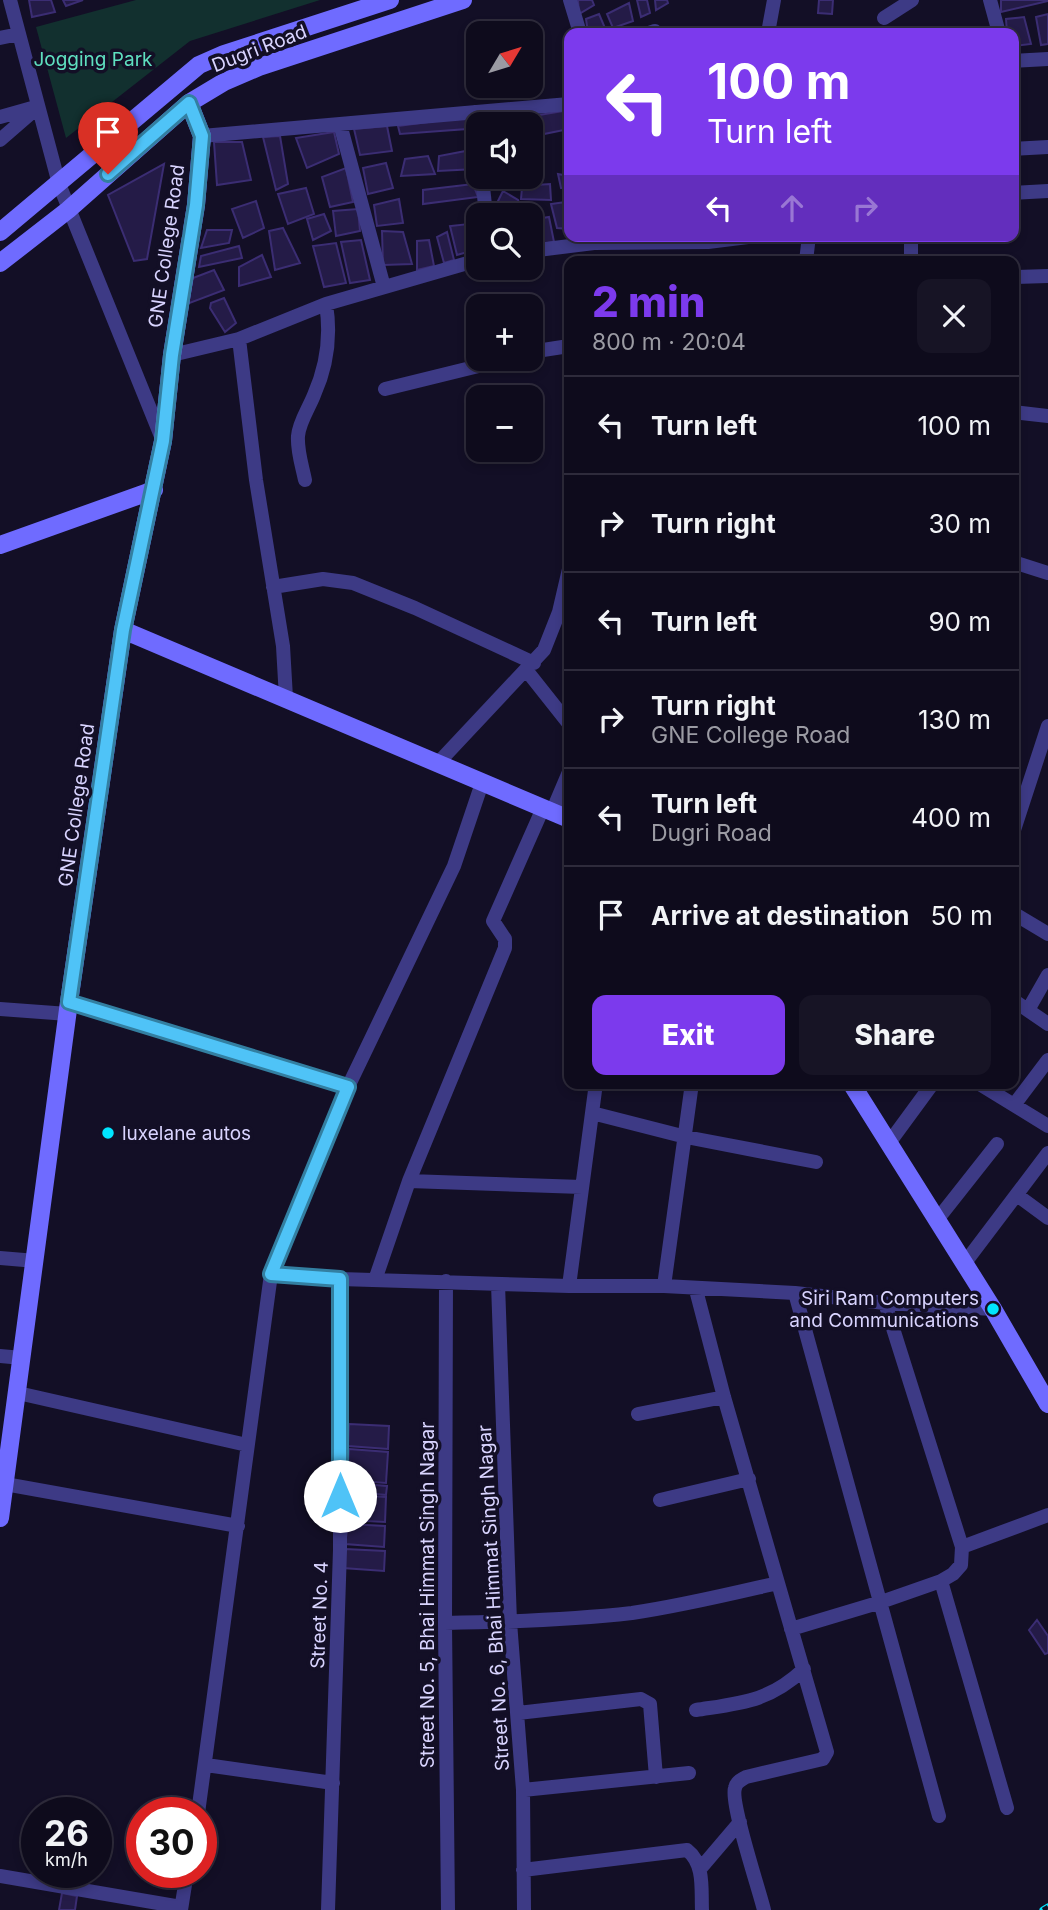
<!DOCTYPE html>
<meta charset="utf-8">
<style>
:root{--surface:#0e0b1c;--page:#171425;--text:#f1f3f6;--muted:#9b9ba3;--line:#2e2b3b;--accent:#7c3aed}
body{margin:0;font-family:Inter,sans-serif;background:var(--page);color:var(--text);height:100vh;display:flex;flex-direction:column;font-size:26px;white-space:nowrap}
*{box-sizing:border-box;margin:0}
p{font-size:23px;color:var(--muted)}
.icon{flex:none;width:38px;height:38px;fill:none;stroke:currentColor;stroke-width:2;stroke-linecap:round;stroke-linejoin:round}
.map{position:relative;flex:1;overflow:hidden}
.side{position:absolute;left:564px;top:256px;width:455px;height:833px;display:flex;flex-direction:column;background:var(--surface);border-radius:14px;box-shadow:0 4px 10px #0003,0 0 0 2px var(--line)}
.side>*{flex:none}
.hud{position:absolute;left:564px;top:28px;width:455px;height:214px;border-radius:14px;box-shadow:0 4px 10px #0003,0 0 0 2px var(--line);background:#7c3aed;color:#fff;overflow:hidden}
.needle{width:46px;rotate:52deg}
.fabs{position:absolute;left:466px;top:21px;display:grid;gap:14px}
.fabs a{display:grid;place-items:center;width:77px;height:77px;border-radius:14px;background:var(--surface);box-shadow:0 4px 10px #0003,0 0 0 2px var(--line);font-size:35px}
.speed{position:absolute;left:21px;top:1797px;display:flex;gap:14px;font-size:35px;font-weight:700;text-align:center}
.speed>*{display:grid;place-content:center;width:91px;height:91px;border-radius:50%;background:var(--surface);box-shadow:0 4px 10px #0003,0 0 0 2px var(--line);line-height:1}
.speed small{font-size:18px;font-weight:400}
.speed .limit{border:10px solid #d22;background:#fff;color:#111}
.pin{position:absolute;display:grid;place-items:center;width:60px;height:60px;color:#fff;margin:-72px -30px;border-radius:50% 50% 50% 0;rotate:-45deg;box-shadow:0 0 7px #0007}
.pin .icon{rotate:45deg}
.me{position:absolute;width:77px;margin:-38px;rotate:0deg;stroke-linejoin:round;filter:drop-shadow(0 0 5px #0008)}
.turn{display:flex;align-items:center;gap:24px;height:147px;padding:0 28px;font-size:32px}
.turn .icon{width:91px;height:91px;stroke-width:2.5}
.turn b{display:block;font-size:49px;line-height:60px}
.lanes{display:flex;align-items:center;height:66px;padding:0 28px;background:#0003;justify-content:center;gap:35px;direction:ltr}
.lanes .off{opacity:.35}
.round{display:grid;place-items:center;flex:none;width:74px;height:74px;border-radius:14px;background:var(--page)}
.head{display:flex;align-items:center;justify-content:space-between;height:119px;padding:0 28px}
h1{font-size:42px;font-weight:800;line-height:52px;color:var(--accent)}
.primary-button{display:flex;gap:14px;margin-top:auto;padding:14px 28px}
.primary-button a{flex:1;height:80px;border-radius:14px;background:var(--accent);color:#fff;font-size:28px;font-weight:800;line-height:80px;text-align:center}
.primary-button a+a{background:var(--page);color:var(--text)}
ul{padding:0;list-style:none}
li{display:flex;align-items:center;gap:21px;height:98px;padding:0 28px;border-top:2px solid var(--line)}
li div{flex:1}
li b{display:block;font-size:26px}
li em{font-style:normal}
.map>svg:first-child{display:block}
.green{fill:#12302f}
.building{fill:#241b47;stroke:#3b2d73;stroke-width:2}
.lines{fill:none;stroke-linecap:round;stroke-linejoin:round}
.street{stroke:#3d3a85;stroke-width:14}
.secondary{stroke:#6f6bff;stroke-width:18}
.rail-casing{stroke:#00e5ff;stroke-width:7}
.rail{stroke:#130f26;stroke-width:4.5;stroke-dasharray:13;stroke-linecap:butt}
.route-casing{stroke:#337fa1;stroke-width:18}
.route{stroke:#4fc3f7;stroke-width:12}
.poi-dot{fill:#00e5ff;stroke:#130f26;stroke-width:2.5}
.labels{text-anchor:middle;stroke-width:7;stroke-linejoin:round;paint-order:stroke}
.street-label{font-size:19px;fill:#d9d4ff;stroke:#130f26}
.park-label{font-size:19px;fill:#5fe0c0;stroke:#130f26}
.poi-label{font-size:19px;fill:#d9d4ff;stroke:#130f26;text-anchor:start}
</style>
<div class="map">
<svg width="1048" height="1910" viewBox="0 0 1048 1910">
<rect width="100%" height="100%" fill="#130f26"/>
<path class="green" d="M 136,0 L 320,0 L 190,41 L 66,138 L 36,27 Z"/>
<path class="building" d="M 29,0 L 51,0 L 55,12 L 32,17 Z
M 63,0 L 83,0 L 66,6 Z
M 578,0 L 592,0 L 594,5 L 579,14 Z
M 637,0 L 647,0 L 650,13 L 641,17 Z
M 655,0 L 667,0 L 668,3 L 656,10 Z
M 819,0 L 833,0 L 832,14 L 818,13 Z
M 1001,0 L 1047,0 L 1048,1 L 1001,12 Z
M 629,3 L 633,21 L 613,28 L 607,14 Z
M 599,14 L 605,28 L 588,33 L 586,19 Z
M 1048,14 L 1048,44 L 1041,45 L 1036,17 Z
M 1024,17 L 1031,44 L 1013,46 L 1013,33 L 1007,33 L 1006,19 Z
M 569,110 L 569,129 L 544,134 L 539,115 Z
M 466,117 L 467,129 L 400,134 L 398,126 Z
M 513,119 L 514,124 L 485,124 L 485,121 Z
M 387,126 L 392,151 L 360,155 L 354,129 Z
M 334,132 L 339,154 L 307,168 L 296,138 Z
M 280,136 L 288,184 L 276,190 L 263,137 Z
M 214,142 L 242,142 L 251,180 L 217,185 Z
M 471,150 L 476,169 L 438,171 L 439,156 Z
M 428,156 L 435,174 L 401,176 L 405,159 Z
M 386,163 L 393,188 L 368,194 L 363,168 Z
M 164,164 L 147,259 L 134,261 L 108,195 Z
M 533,166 L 536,185 L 550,184 L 551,200 L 521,199 L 523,177 L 530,177 L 530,167 Z
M 346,168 L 353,202 L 330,207 L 322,177 Z
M 558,174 L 569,176 L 569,188 L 561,188 Z
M 473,184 L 478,197 L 423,204 L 423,190 Z
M 306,188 L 314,214 L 288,224 L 278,194 Z
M 503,191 L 518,200 L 520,207 L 497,203 Z
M 399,199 L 403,223 L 377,226 L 374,205 Z
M 256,201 L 264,228 L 243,238 L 232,209 Z
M 566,202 L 569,229 L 557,228 L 551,204 Z
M 358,209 L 360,231 L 336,236 L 333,211 Z
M 324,214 L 331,231 L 313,240 L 307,219 Z
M 549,217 L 554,242 L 534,245 L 530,236 L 530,220 Z
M 478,223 L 478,249 L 457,255 L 450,226 Z
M 283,228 L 300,263 L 275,270 L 269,231 Z
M 207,230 L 232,230 L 229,243 L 201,248 Z
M 382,231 L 403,232 L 412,264 L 383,265 Z
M 447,232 L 454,260 L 444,263 L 437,237 Z
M 361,240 L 370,280 L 350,283 L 341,242 Z
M 429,240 L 434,266 L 417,270 L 417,241 Z
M 336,243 L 346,283 L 324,287 L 313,246 Z
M 239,246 L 242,258 L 199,267 L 201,256 Z
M 262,255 L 271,277 L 239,286 L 239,267 Z
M 214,270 L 224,290 L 187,304 L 193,278 Z
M 224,298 L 236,323 L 225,332 L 210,308 L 211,303 Z
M 349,1424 L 389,1426 L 388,1449 L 348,1446 Z
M 349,1449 L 388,1452 L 386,1483 L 347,1480 Z
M 349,1483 L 387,1486 L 386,1495 L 348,1491 Z
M 348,1495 L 386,1497 L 385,1522 L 347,1520 Z
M 348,1524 L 385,1526 L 384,1547 L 345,1544 Z
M 345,1549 L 385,1551 L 384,1571 L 343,1568 Z
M 1037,1620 L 1048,1636 L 1048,1653 L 1045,1654 L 1029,1630 Z
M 62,1893 L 77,1896 L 75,1910 L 59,1910 Z"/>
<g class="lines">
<path class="street" d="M 10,0 L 59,184 L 163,441
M 570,0 L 580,33
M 990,0 L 999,33
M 884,18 L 912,0
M 649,33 L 655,31
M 768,33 L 774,0
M 0,38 L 19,34
M 1013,61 L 1048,59
M 475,112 L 478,135
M 0,117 L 32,108
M 340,124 L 384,287
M 202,136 L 569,104
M 0,140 L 38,107
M 1013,149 L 1048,147
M 482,177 L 486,215
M 1013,193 L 1048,191
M 708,236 L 708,242 L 756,236
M 594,243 L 708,242
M 530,251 L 594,243 L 595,236
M 806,261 L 809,236
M 911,261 L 911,236
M 1013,277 L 1048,276
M 239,339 L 326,304 L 478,260
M 530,352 L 569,346
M 172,355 L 239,339 L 256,480 L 283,646 L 286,698
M 385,389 L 507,359
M 1013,412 L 1048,416
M 305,480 C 302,465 297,451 298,436 C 299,422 309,408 314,395 C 327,366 331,335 326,304
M 1013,562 L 1048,573
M 273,587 L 323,579 L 353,583 L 415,608 L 534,663
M 559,612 L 569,569
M 527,671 L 569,724
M 438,763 L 544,650 L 559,612 L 569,612
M 482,783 L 454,866 L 348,1087 L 271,1274 L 340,1279 L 569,1286
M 552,812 L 569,772
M 1013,833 L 1048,726
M 1013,913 L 1048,934
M 1013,1000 L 1048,1024
M 69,1002 L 348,1087
M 0,1009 L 68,1014
M 1028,1010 L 1048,975
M 596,1083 L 569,1286 L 664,1286 L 795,1293 L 885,1303 L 993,1309
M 978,1083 L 1048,1126
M 1014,1105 L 1048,1060
M 592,1113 L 686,1137 L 816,1162
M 889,1143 L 933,1083
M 409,1181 L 582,1187
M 1017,1195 L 1048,1218
M 937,1220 L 997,1144
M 0,1258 L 36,1261
M 964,1264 L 1048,1153
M 375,1280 L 409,1181 L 505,948 L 505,939 L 493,921 L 543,808
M 446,1281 L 445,1623 L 448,1910
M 498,1284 L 510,1622 L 523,1790 L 524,1910
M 664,1286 L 692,1083
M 696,1290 L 724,1397 L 827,1752 L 823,1759 L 746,1777 C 741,1780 736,1782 735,1788 C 730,1803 759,1889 764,1910
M 795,1293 L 939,1816
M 885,1303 L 962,1547
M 0,1356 L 22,1358
M 18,1393 L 247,1445
M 638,1414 L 724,1397
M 5,1484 L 238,1526
M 660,1500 L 749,1479
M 941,1581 L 1007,1808
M 445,1623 C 507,1622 570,1620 632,1613 C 681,1606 730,1594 778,1583
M 791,1629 L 881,1602 L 941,1581 L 953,1574 L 961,1565 L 962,1547 L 1048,1515
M 696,1710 C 741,1703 769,1702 804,1669
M 518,1713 L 641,1699 L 650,1704 L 656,1777
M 206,1765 L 333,1783
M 523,1790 L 689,1773
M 198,1813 L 271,1274
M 700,1869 L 740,1822
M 523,1870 L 687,1850 C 705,1864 701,1890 702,1910
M 0,1876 L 181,1907
M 181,1910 L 187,1872
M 328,1910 L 340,1550 L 340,1279"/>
<path class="secondary" d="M 0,232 L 199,65 L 224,54 L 390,0
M 0,263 L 68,210 L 189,103 L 224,82 L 259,67 L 463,0
M 0,545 L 154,490
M 123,630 L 569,819
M 851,1083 L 993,1309 L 1048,1404
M 0,1518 L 69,1002 L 123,630 L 163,441 L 172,355 L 196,205 L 202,136 L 189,103"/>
<g class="rail-casing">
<path id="rail" d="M 1043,1910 L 1048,1907"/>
</g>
<use href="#rail" class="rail"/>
</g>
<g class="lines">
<g class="route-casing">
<path id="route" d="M 108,174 L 189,103 L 202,136 L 196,205 L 172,355 L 163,441 L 123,630 L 69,1002 L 348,1087 L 271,1274 L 340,1279 L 340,1496"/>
</g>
<use href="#route" class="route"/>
</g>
<g class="poi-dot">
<circle cx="108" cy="1133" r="7"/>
<circle cx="993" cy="1309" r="7"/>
</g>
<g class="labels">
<g class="street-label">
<text transform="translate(259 48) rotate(-21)" y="7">Dugri Road</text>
<text transform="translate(166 246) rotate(-82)" y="7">GNE College Road</text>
<text transform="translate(76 805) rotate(-82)" y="7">GNE College Road</text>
<text transform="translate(427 1595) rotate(-90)" y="7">Street No. 5, Bhai Himmat Singh Nagar</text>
<text transform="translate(493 1598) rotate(-93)" y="7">Street No. 6, Bhai Himmat Singh Nagar</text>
<text transform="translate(319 1615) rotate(-88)" y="7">Street No. 4</text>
</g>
<g class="park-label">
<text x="93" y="66">Jogging Park</text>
</g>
<g class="poi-label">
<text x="122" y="1140">luxelane autos</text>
<text x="979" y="1305" text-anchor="end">Siri Ram Computers<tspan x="979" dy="22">and Communications</tspan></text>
</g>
</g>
</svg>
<div class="fabs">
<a><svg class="needle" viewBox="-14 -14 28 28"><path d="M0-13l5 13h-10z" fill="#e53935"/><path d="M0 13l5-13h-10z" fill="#9b9ba3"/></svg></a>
<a><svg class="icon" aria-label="sound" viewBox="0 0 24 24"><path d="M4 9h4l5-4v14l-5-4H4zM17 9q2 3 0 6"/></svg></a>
<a><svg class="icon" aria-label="search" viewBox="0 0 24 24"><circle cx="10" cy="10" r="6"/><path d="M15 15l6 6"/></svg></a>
<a>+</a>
<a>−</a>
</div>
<div class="speed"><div>26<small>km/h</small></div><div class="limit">30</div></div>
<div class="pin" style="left:108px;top:174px;background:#d93025"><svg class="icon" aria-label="arrive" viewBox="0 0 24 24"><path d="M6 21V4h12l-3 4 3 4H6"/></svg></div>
<svg class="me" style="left:340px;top:1496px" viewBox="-20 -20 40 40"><circle r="19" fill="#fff"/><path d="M0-13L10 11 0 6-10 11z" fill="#4fc3f7"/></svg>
<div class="hud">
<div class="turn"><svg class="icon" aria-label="left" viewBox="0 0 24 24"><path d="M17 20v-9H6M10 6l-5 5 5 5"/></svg><div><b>100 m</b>Turn left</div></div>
<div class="lanes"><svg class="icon" aria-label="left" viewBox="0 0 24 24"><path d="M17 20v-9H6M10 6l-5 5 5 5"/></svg><svg class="icon off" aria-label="ahead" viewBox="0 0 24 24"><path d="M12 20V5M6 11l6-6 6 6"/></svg><svg class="icon off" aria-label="right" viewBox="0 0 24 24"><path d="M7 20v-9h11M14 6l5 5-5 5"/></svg></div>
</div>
<section class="side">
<div class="head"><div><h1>2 min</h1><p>800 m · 20:04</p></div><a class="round"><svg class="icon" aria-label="close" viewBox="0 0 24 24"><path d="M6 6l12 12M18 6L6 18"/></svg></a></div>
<ul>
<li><svg class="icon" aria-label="left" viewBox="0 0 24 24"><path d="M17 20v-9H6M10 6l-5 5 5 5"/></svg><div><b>Turn left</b></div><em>100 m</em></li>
<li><svg class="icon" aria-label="right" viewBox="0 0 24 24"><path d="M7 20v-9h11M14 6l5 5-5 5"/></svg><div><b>Turn right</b></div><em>30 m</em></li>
<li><svg class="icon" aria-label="left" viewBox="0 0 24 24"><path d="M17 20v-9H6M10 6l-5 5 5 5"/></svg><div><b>Turn left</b></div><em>90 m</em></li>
<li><svg class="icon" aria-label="right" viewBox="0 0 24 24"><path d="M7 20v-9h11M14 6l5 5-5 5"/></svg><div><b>Turn right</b><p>GNE College Road</p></div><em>130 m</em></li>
<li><svg class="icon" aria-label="left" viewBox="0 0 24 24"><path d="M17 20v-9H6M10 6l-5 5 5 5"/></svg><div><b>Turn left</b><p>Dugri Road</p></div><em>400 m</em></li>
<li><svg class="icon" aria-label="arrive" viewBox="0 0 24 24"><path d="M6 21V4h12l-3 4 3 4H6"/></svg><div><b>Arrive at destination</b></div><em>50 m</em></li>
</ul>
<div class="primary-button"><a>Exit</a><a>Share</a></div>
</section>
</div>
